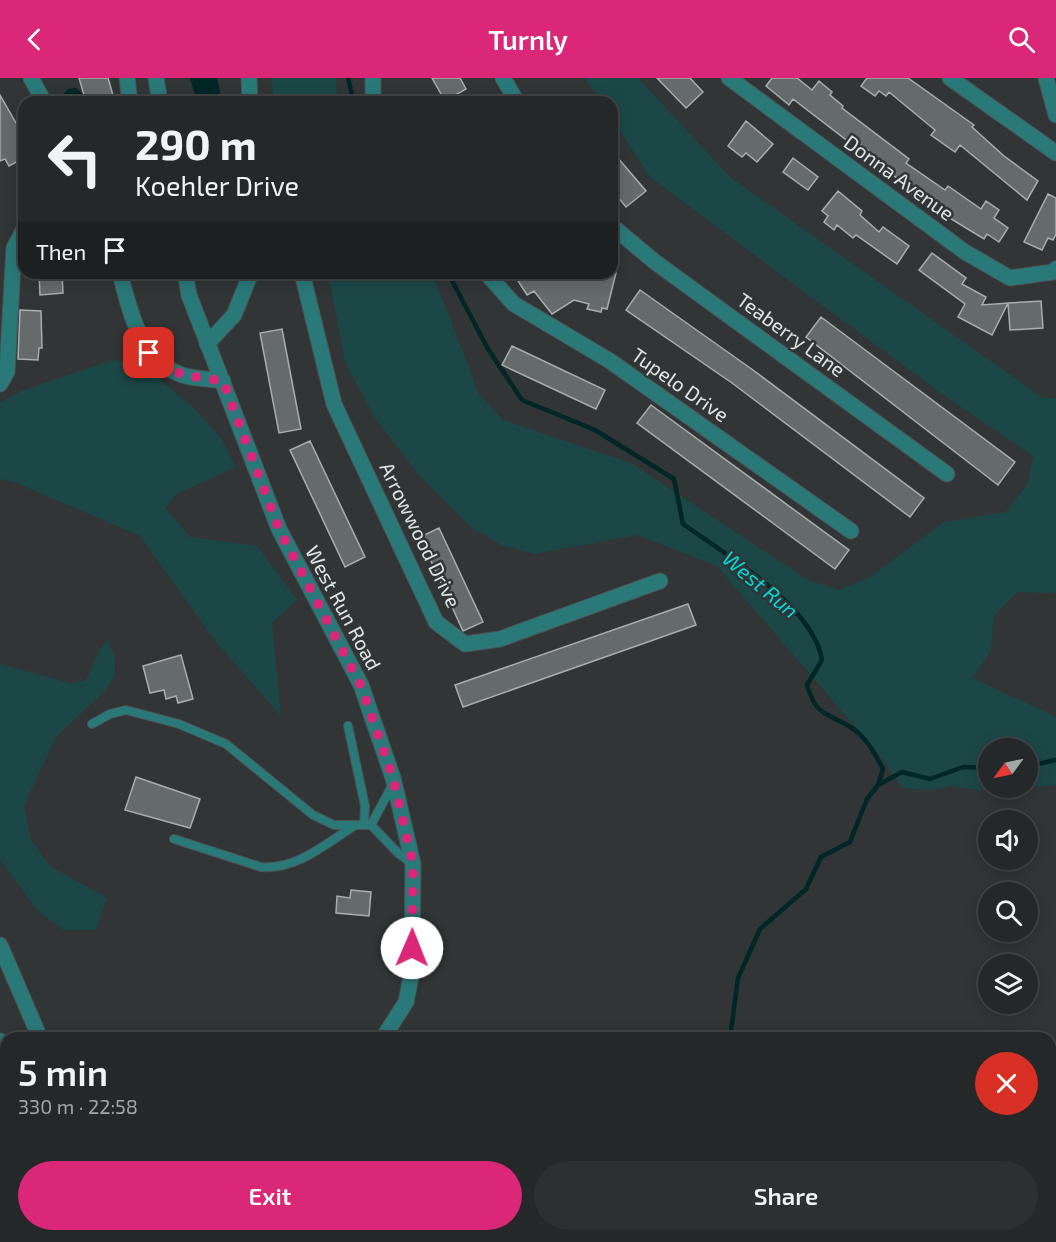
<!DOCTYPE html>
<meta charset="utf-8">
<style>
:root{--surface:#252828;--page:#2d3030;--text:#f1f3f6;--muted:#a3a6a8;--line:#424445;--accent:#db2777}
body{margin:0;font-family:"Exo 2",sans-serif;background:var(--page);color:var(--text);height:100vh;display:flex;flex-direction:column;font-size:22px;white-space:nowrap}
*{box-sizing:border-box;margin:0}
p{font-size:20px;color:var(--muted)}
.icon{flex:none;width:33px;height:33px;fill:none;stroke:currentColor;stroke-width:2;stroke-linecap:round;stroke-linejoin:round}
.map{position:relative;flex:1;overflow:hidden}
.details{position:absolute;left:0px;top:954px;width:1056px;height:210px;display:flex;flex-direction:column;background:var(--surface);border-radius:18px 18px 0 0;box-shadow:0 3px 15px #0003,0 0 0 2px var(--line)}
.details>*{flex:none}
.top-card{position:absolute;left:18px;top:18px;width:600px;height:183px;border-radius:18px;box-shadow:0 3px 15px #0003,0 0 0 2px var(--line);background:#252828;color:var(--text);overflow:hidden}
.needle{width:39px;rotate:237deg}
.fabs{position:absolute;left:978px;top:660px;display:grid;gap:12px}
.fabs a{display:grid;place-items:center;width:60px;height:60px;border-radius:50%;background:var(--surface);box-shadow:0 3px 15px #0003,0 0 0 2px var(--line);font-size:30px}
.pin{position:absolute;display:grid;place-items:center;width:51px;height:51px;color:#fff;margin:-26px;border-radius:12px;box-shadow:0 3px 9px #0006}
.me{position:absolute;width:66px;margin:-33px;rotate:1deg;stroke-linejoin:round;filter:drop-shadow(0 0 4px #0008)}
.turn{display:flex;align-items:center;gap:21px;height:126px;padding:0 18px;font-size:27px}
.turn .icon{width:78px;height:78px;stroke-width:2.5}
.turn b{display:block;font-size:42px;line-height:51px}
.then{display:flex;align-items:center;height:57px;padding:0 18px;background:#0003;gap:12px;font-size:22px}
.round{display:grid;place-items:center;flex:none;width:63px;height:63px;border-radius:32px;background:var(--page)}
.head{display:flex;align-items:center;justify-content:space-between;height:102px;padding:0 18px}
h1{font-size:36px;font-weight:600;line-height:45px}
.button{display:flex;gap:12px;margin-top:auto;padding:12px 18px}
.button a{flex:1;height:69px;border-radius:36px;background:var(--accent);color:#fff;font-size:24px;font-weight:600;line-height:69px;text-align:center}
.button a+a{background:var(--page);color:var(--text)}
header{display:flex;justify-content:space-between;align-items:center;height:78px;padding:0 18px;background:var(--accent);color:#fff;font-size:27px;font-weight:600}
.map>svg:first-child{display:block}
.green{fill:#1b4847}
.water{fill:#002626}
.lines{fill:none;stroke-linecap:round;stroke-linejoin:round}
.stream{stroke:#002626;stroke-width:4.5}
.building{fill:#656a6a;stroke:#a8adad;stroke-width:1.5}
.service-casing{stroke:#4d5151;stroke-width:10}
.minor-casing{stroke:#4d5151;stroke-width:17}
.tertiary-casing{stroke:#4d5151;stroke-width:17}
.service{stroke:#2a7979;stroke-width:8}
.minor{stroke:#2a7979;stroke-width:15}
.tertiary{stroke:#2a7979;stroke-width:15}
.route{stroke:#db2777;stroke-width:10;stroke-dasharray:0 18}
.labels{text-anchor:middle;stroke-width:5;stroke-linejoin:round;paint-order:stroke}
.street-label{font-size:20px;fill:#e2e5e5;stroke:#313535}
.water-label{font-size:21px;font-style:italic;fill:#00d9da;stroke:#313535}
</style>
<header><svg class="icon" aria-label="back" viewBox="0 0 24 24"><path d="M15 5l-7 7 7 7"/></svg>Turnly<svg class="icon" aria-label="search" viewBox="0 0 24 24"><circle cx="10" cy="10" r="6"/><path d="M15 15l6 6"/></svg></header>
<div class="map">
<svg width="1056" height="1164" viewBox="0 0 1056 1164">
<rect width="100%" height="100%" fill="#313535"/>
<path class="green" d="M 271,0 L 336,0 L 337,24 L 274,24 Z
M 585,0 L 638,0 L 731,100 L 1043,320 L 1056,320 L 1056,515 L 1017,514 L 994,538 L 991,572 L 973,600 L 1056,639 L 1056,707 L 1028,709 L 1028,670 L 988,670 L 988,710 L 1019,710 L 985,713 L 951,708 L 933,712 L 902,710 L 882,680 L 717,488 L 637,457 L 535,476 L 501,467 L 472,450 L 420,398 L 375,340 L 345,284 L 328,195 L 428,195 L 436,204 L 479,316 L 503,342 L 631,385 L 808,502 L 840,512 L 870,499 L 944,444 L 1006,434 L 1028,405 L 1033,378 L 942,316 L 651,100 L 612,41 L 612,24 L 601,24 Z
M 113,282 L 145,289 L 196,332 L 221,360 L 236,389 L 175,417 L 166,430 L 190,459 L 257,468 L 297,522 L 272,545 L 281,638 L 217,565 L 140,458 L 14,404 L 0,401 L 0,325 L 21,313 Z
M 108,562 L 115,580 L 115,597 L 105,613 L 56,659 L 24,727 L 31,762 L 50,788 L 107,820 L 96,852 L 64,852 L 38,833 L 0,781 L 0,586 L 70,605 L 85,603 C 94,589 96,574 108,562 Z"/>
<path class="water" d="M 190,0 L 217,0 L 222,24 L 197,24 Z
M 76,10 L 84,17 L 86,24 L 62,24 L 62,17 L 68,11 Z"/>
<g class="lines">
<path class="stream" d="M 348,0 L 354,24
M 448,195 L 488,271 L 522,322 L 595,352 L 674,401 L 683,446 C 726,477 813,527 822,582 L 807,607 C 816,639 827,634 852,650 C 867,660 875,676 883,691 L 878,707 L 867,721 L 850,764 L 821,779 L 806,811 L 760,851 L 738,900 L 730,960
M 1028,688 L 1056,682
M 878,707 L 902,694 L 930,701 L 963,689 L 988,690
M 749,1158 L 753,1164"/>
</g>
<path class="building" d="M 79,0 L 108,0 L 115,24 L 86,24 Z
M 432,0 L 460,0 L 466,11 L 445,23 Z
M 657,0 L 690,0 L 703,14 L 686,30 Z
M 772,0 L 797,0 L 812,12 L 819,3 L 832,14 L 830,17 L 843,28 L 842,30 L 909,81 L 906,85 L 945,112 L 948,108 L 981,131 L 986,123 L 999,132 L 994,140 L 1008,150 L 999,164 L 987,156 L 984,161 L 948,139 L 950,136 L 929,120 L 916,113 L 913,117 L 904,110 L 906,107 L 869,79 L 872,75 L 851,60 L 849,64 L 793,21 L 789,27 L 766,8 Z
M 867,0 L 908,0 L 974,47 L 972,49 L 1004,78 L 1038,103 L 1027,122 L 960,67 L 955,74 L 931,57 L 935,52 L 889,14 L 886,18 L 879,13 L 875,18 L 861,8 Z
M 0,17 L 24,59 L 24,80 L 9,88 L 5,81 L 0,83 Z
M 746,43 L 773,66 L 757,84 L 746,75 L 742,79 L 728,68 Z
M 612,73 L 646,113 L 626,129 L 612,112 Z
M 793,80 L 818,99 L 808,112 L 783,94 Z
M 838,113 L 862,133 L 860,137 L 879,154 L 883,149 L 909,168 L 897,186 L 856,157 L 853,160 L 837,147 L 834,152 L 824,144 L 828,138 L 822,133 Z
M 1048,116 L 1056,120 L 1056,156 L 1053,162 L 1048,160 L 1042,172 L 1024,164 Z
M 932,175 L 966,200 L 962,206 L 986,219 L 982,227 L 1008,225 L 992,257 L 958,239 L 965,226 L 919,192 Z
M 39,195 L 62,195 L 63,215 L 40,217 Z
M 513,195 L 616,195 L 607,231 L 602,230 L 601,234 L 587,231 L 589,226 L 574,222 L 552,236 L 534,213 L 527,217 Z
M 640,212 L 753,292 L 924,420 L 910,439 L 732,305 L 626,232 Z
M 1041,223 L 1043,250 L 1010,252 L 1008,225 Z
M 20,232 L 41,233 L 42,270 L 39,270 L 38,282 L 18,281 Z
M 821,239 L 1015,384 L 998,407 L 806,259 Z
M 282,251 L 301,351 L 279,355 L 260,255 Z
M 512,268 L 605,312 L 596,331 L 502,287 Z
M 651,327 L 849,472 L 835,491 L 637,345 Z
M 310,363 L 365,479 L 345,489 L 290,372 Z
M 439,450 L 483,544 L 463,553 L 420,459 Z
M 688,526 L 696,547 L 463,629 L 455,607 Z
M 181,577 L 193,621 L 178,625 L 176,618 L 166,621 L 164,612 L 150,615 L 143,588 Z
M 136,699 L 200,721 L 190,750 L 125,732 Z
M 351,812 L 371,814 L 369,838 L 336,835 L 337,818 L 350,820 Z"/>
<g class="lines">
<g class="service-casing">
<path id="service" d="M 92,646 L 110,636 L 126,632 L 179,646 L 226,666 L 313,737 L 334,747 L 371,747 L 399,776 L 412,785
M 348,648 L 365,728 L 364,747
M 371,747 L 393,706
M 174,761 L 261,789 C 296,792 324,767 354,748"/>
</g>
<g class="minor-casing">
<path id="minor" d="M 31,0 L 44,24
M 127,0 L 130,24
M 156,0 L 160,24
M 249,0 L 250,24
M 373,0 L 373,24
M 503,0 L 517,24
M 729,0 L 965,174 L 1010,200 L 1053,194 L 1056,191
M 950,0 L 1056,75
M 1046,0 L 1056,37
M 612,148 L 655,184 L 947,396
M 120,195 C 130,234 140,282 182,297 C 194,301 210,301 223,303
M 185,195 L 189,217 L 279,451 L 361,607 L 393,700 L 413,786 L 412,893 L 406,924 L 383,960
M 302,195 L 334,326 L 436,544 L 465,566 L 500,561 L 660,503
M 486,195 L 514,226 L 610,283 L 851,453
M 207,266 L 234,237 L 251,195
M 0,306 L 7,294 L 14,170 L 24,151
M 0,867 L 40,960"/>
</g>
<g class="tertiary-casing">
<path id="tertiary" d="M 0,963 L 6,967
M 1050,1110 L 1056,1106
M 285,1158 L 294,1164
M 258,1164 L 261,1158
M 1010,1164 L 1012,1158"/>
</g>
<use href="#service" class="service"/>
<use href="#minor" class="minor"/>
<use href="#tertiary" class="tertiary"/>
</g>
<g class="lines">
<path class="route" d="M 149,275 L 182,297 L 223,303 L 279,451 L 361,608 L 393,700 L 413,786 L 412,870"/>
</g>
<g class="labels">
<g class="street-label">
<text transform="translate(899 100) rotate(36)" y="7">Donna Avenue</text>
<text transform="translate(791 257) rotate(36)" y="7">Teaberry Lane</text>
<text transform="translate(680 307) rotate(35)" y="7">Tupelo Drive</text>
<text transform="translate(420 457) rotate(64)" y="7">Arrowwood Drive</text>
<text transform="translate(343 530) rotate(62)" y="7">West Run Road</text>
</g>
<g class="water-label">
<text transform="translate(760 507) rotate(40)" y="7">West Run</text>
</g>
</g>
</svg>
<div class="fabs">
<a><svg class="needle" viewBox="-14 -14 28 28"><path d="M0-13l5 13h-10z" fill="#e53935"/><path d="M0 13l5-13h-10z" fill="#a3a6a8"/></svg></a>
<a><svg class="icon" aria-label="sound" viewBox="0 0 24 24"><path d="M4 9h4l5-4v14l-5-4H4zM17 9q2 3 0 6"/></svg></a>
<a><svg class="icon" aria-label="search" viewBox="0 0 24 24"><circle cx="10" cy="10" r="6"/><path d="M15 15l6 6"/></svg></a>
<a><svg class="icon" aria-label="layers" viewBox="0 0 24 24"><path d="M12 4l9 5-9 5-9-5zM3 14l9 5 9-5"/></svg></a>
</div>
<div class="pin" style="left:149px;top:275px;background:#d93025"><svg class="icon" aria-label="arrive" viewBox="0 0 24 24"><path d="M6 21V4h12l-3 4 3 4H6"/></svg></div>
<svg class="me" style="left:412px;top:870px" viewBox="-20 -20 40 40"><circle r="19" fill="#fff"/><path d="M0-13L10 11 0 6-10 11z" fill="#db2777"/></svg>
<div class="top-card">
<div class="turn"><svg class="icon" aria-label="left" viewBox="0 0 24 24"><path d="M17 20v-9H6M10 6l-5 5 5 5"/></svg><div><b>290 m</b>Koehler Drive</div></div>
<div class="then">Then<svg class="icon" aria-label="arrive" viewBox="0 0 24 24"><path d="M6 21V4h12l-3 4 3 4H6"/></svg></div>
</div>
<section class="details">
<div class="head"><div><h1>5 min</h1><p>330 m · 22:58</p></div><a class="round" style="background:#d93025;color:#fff"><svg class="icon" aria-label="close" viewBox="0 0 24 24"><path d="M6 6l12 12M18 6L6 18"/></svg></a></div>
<div class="button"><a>Exit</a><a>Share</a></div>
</section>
</div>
